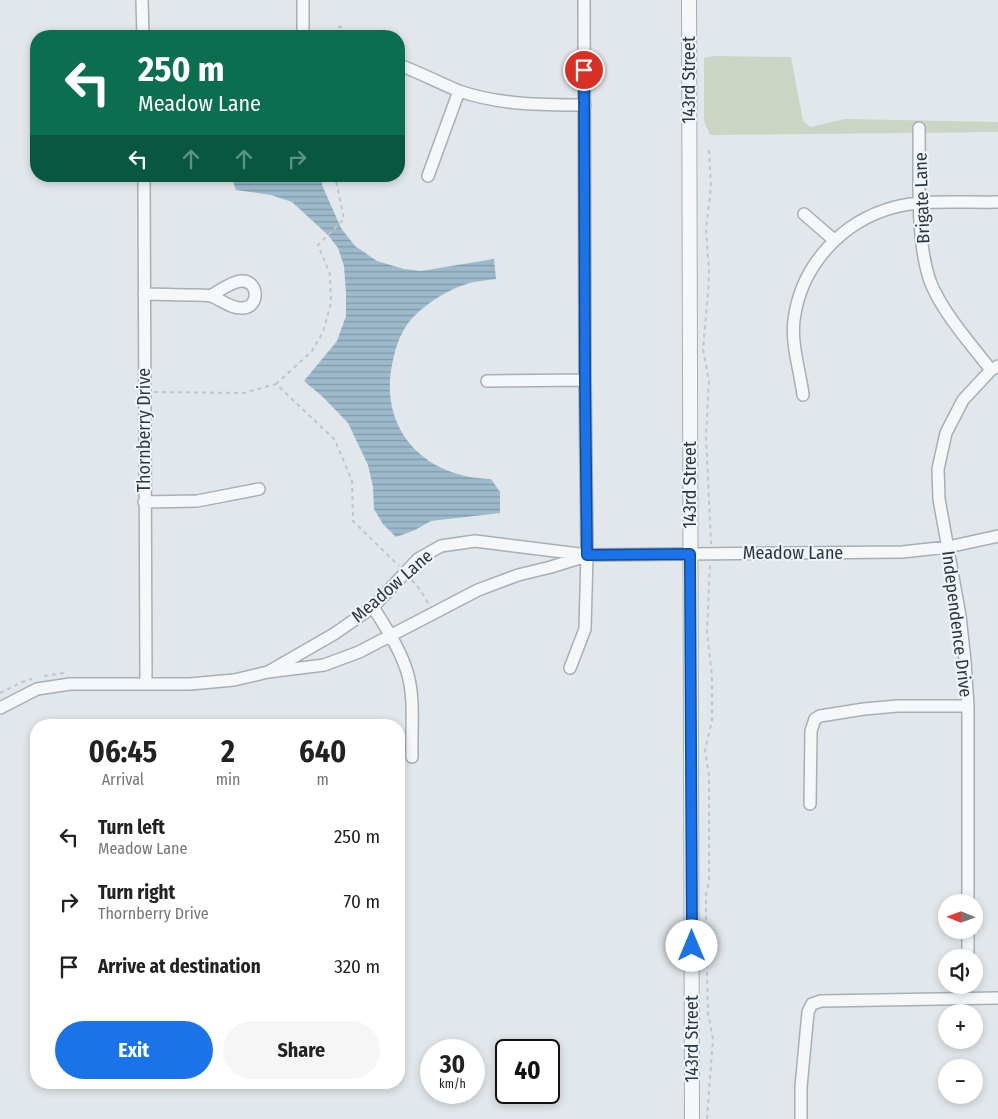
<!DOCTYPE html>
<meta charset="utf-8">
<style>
:root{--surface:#fff;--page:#f6f6f6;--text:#222;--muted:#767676;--accent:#1a73e8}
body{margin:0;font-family:"Fira Sans Condensed",sans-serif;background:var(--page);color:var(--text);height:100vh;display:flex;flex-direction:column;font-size:19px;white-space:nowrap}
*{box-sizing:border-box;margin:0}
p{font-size:16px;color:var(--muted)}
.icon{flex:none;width:28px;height:28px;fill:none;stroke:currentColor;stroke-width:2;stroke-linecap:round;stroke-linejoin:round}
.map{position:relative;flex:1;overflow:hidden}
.drawer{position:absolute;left:30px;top:719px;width:375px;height:370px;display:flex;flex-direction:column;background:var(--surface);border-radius:20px;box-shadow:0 2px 8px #0003}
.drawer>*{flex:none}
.banner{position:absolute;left:30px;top:30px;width:375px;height:152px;border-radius:20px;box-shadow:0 2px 8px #0003;background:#0b6e4f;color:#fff;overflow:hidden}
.needle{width:32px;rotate:271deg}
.controls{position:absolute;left:938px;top:894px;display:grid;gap:10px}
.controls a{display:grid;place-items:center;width:45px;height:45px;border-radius:50%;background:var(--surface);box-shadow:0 2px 8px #0003;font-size:25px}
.speed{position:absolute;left:420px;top:1039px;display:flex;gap:10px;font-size:25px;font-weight:700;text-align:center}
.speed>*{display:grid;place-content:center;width:65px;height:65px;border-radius:50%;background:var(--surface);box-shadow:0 2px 8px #0003;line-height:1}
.speed small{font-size:12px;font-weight:400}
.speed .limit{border:2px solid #111;border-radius:8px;background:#fff;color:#111}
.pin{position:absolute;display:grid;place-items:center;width:42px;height:42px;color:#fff;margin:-21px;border:2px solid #fff;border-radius:50%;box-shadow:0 1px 5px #0007}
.me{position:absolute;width:55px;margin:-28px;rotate:0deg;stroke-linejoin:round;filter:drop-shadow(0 0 4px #0008)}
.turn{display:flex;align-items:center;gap:18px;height:105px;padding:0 25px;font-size:22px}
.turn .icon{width:65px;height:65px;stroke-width:2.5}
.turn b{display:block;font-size:35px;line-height:42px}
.lanes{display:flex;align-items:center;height:48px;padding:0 25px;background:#0003;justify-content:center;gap:25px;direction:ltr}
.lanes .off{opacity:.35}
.eta{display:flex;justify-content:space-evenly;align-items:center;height:85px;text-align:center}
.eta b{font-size:30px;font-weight:700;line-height:35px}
.action{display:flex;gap:10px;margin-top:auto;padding:10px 25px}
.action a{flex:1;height:58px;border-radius:30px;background:var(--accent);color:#fff;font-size:20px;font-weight:700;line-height:58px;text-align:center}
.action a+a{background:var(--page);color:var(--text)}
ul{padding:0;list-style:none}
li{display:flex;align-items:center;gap:15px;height:65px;padding:0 25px}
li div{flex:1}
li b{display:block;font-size:19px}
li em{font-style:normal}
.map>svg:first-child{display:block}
.grass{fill:#cad5c3}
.water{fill:url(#water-rules)}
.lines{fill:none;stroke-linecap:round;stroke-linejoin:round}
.minor-casing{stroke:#a7afb6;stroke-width:14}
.tertiary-casing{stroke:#a7afb6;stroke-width:16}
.path{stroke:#c1c5ca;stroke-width:2;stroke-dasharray:4 4;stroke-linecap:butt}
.minor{stroke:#f6f7f9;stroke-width:11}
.tertiary{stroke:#f6f7f9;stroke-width:14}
.route-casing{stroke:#114b97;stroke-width:12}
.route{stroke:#1a73e8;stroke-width:9}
.labels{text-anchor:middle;stroke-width:4;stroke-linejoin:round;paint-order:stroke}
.street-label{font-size:18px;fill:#2a3744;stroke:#f2f6f8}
</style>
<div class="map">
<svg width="998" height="1119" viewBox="0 0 998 1119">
<defs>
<pattern id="water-rules" width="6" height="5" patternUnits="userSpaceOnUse" patternTransform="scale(1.25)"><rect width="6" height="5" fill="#9dbacc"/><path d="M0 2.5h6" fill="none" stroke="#8098a7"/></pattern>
</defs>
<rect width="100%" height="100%" fill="#e2e7eb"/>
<path class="grass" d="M 713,56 L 791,57 L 803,121 L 810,127 L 845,119 L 998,122 L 998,132 L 710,135 L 704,121 L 704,58 Z"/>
<path class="water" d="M 231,176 L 323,176 L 322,185 L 341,228 L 355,246 L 377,261 L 404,269 L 421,271 L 494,259 L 496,279 C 487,280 478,281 470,283 C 448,289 423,305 409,322 C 399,335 395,350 392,365 C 379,431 426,478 491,479 L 500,492 L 500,513 L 431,521 L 415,530 L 396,537 L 383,524 L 374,509 L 373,487 L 368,465 L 348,423 L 323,397 L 304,381 L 337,341 L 346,316 L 346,293 L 344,266 L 338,248 L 328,235 L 292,202 L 271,195 L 236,190 Z"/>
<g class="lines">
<g class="minor-casing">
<path id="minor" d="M 142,0 L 143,36
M 303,0 L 303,36
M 399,65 C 419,72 439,83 459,91 C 500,105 542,105 585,105
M 919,128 C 920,174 915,237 930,281 C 942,312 970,343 991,370
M 144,176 L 146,683
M 428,176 L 459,91
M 804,214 L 834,240
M 144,294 C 160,294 176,295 191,295 C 197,295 205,295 211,296 C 222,300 231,309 243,308 C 260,307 259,280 241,281 C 231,282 219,291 210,296
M 487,381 L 585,380
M 803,395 C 800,370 791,345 794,320 C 801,265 842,221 895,207 C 925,199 967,203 998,202
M 144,502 L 197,501 L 259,489
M 373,607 C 386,628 401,650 408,675 C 415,701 411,731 412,757
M 570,668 L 585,629 L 587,555 L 585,380 L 584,0
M 268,672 L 334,634 L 373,607 L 418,559 L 441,546 L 475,541 L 587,555 L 902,552 L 948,547 L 998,536
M 0,708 L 37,689 L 70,684 L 190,684 L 234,680 L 268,672 L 324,665 L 359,652 L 478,590 L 518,575 L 551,567 L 583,557
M 810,804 L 811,731 L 815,719 L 820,716 L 864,709 L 897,706 L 968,706
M 968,902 L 968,706 L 965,661 L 960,616 L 939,499 L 938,469 L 946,433 L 963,400 L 991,370 L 998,366
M 968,930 L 968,958
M 801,1119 L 801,1087 L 808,1012 L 812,1004 L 821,1001 L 998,998"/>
</g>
<g class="tertiary-casing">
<path id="tertiary" d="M 689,0 L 692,1119"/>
</g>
<path class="path" d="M 338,36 L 339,27 L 345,26
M 709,150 L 711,187 L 706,229 L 709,271 L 708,293 L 703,349 L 709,381 L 706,437 L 711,544
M 276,384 L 312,351 L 323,332 L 331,303 L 330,274 L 318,245 L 344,219 L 335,176
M 154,392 L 244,393 L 276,384 L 335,440 L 352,481 L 353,521 L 399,566
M 412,580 L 421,591 L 428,603
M 44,676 L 64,673
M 0,693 L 22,682 L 32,679
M 707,1119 L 713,1039 L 708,1013 L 706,929 L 706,894 L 709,882 L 709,776 L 705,750 L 712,721 L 712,676 L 707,632 L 710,564"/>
<use href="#minor" class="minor"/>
<use href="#tertiary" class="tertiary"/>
</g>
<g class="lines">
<g class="route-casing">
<path id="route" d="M 584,70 L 585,380 L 587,555 L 690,554 L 692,946"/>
</g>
<use href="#route" class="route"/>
</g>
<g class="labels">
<g class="street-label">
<text transform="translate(689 80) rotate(-90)" y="6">143rd Street</text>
<text transform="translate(922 198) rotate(-92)" y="6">Brigate Lane</text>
<text transform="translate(144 430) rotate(-90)" y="6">Thornberry Drive</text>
<text transform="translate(690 485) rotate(-90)" y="6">143rd Street</text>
<text x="793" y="559">Meadow Lane</text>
<text transform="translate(392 586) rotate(-41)" y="6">Meadow Lane</text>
<text transform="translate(957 624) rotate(83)" y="6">Independence Drive</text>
<text transform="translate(692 1039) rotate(-90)" y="6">143rd Street</text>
</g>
</g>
</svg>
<div class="controls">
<a><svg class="needle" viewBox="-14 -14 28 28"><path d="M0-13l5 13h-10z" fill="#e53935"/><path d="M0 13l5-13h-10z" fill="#767676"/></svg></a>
<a><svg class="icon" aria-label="sound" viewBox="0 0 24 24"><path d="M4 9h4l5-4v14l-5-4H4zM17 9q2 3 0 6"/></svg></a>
<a>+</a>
<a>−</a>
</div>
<div class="speed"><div>30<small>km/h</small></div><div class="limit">40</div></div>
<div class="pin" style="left:584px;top:70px;background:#d93025"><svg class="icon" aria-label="arrive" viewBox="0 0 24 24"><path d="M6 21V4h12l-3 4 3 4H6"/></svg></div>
<svg class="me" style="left:692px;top:946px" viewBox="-20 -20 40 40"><circle r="19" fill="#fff"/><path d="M0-13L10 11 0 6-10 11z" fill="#1a73e8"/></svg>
<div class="banner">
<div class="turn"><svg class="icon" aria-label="left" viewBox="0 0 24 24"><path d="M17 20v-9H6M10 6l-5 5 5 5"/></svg><div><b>250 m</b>Meadow Lane</div></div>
<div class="lanes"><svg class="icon" aria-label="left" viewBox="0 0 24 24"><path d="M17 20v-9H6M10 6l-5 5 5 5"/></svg><svg class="icon off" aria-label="ahead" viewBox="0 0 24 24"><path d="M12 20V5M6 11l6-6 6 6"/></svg><svg class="icon off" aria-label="ahead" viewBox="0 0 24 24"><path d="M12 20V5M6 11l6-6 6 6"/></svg><svg class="icon off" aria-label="right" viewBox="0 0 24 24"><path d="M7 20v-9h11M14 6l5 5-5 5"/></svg></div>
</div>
<section class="drawer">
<div class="eta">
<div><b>06:45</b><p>Arrival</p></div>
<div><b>2</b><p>min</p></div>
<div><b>640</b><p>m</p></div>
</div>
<ul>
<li><svg class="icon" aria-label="left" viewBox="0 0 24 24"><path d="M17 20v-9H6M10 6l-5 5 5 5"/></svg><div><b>Turn left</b><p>Meadow Lane</p></div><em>250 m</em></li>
<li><svg class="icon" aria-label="right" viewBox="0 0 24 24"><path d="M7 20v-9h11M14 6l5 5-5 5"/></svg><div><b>Turn right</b><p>Thornberry Drive</p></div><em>70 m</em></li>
<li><svg class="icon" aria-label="arrive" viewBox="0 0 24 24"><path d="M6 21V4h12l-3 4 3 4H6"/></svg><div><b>Arrive at destination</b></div><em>320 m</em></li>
</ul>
<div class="action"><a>Exit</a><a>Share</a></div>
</section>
</div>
